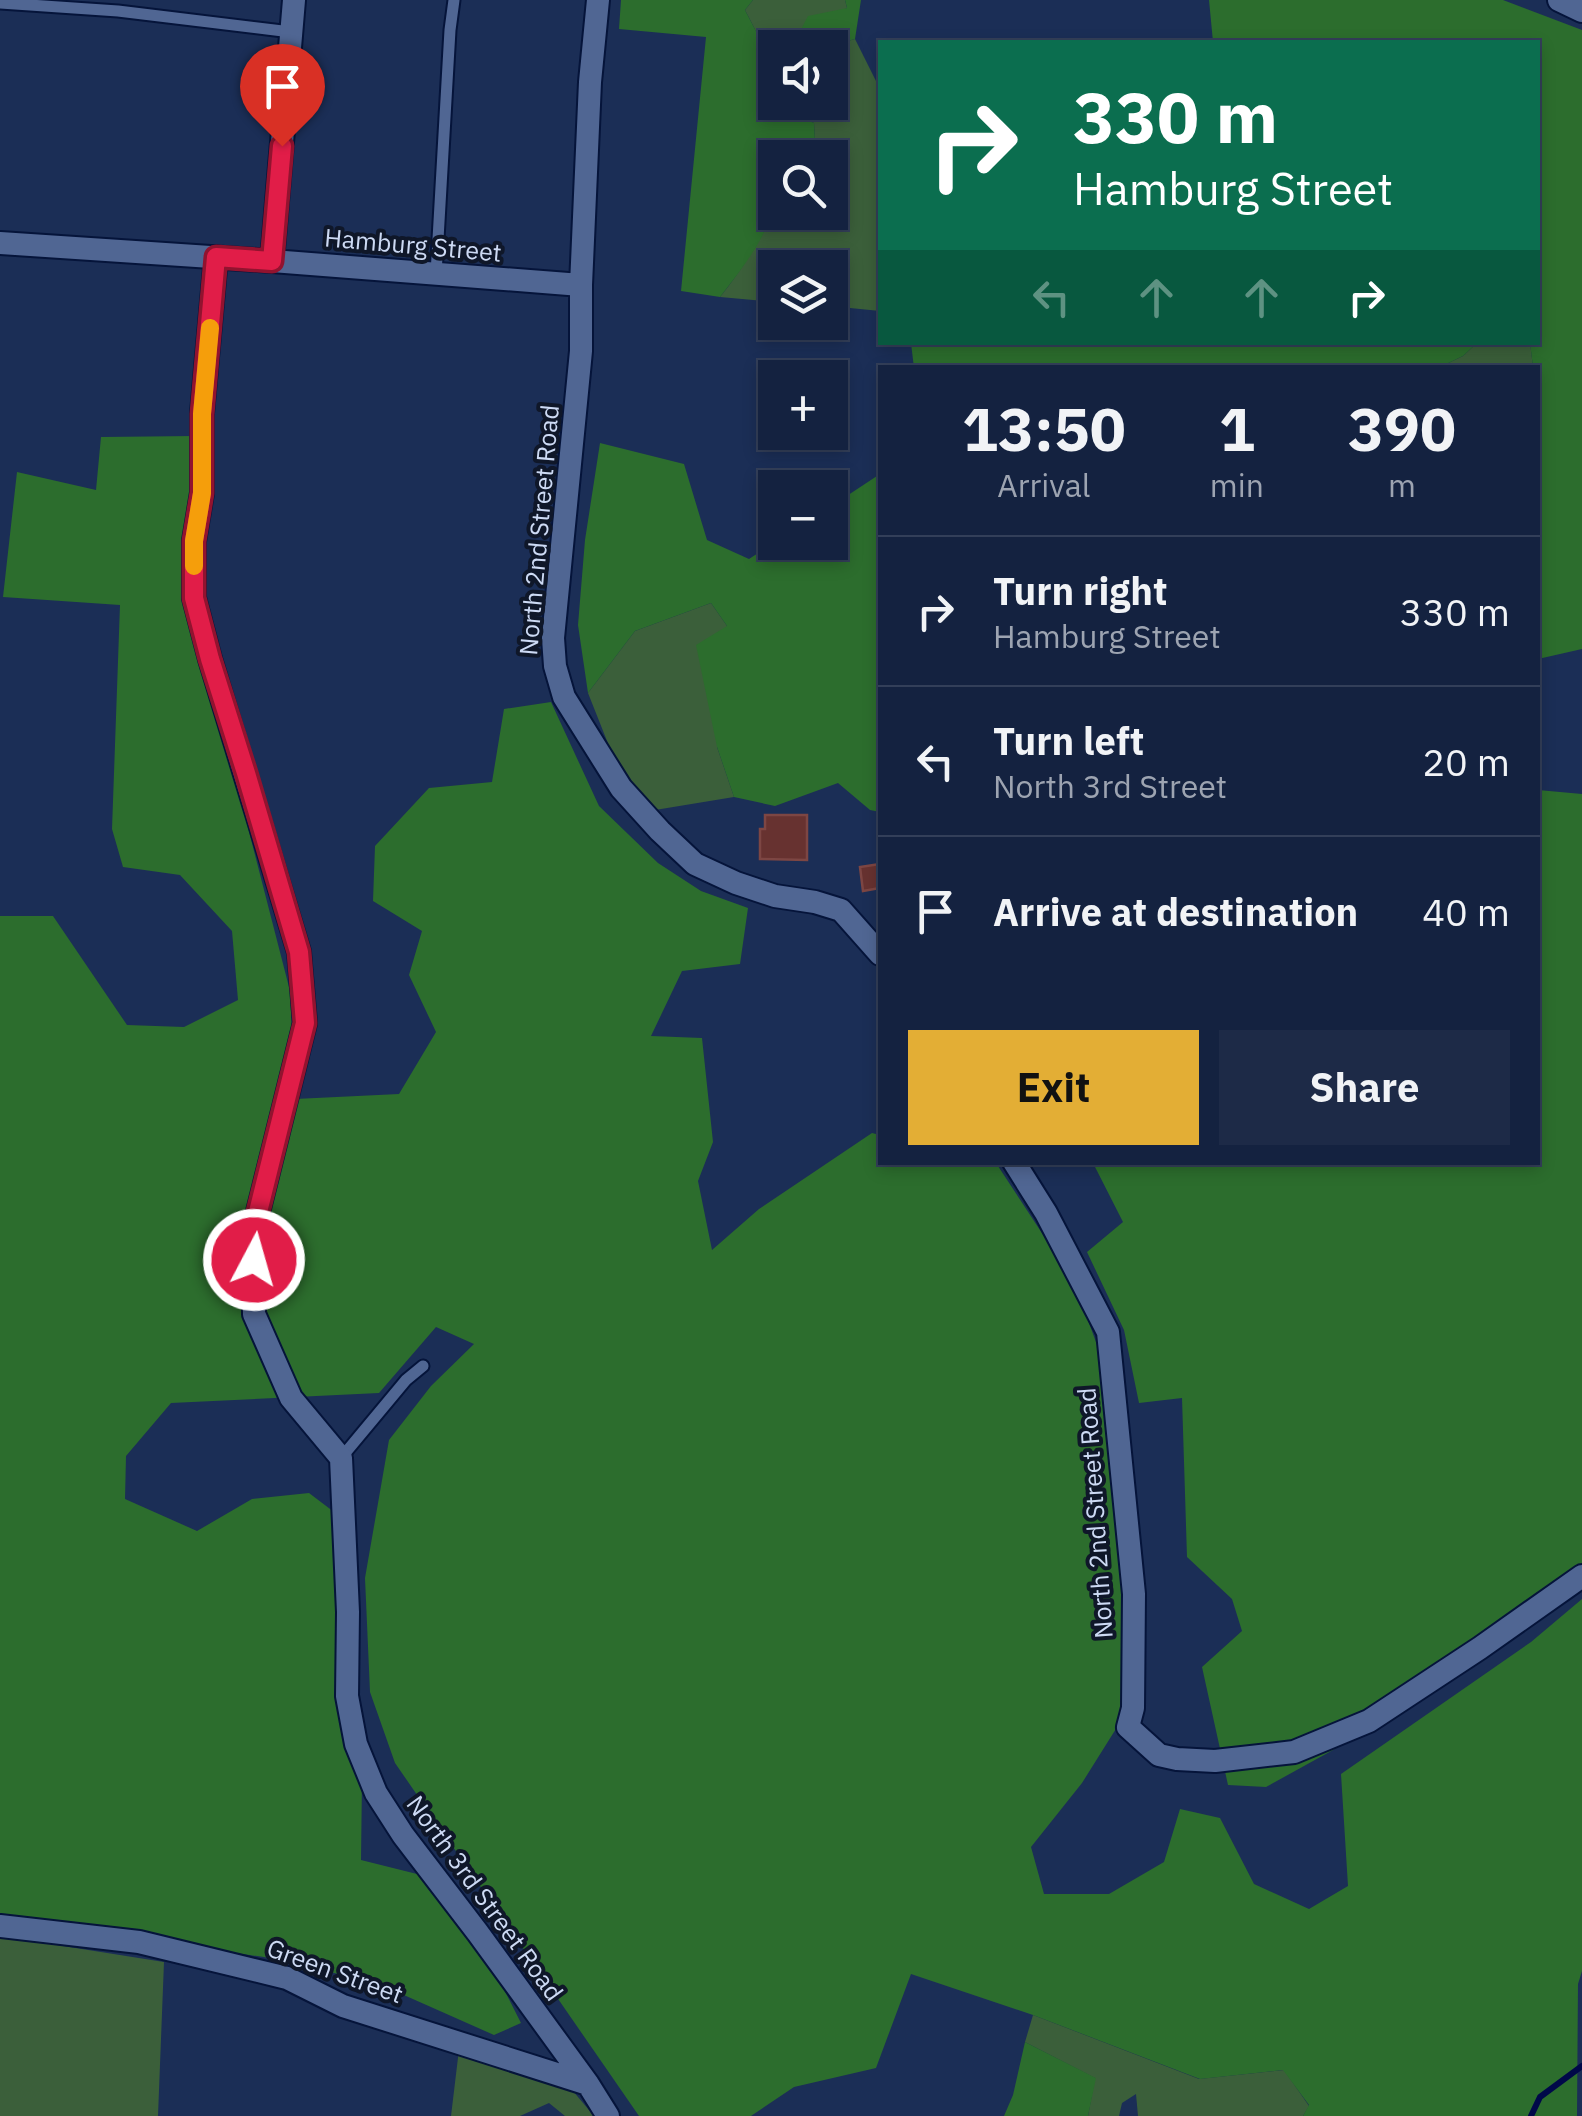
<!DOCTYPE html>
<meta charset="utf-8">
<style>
:root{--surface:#142240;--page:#1d2a47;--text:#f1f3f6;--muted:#9da4b1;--line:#333f59;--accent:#e3ae35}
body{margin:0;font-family:"IBM Plex Sans",sans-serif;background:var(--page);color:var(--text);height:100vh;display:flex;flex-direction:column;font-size:38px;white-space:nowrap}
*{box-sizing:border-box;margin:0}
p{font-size:32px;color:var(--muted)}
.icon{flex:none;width:55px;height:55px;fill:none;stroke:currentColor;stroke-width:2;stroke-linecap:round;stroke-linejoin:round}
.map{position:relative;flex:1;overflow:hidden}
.sheet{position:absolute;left:878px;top:365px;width:662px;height:800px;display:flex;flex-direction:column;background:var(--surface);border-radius:0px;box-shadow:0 5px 15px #0003,0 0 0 2px var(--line)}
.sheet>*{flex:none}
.top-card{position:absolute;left:878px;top:40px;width:662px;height:305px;border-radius:0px;box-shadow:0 5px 15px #0003,0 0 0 2px var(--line);background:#0b6e4f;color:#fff;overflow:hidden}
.fabs{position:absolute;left:758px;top:30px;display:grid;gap:20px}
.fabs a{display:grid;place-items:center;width:90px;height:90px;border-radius:0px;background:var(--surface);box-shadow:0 5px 15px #0003,0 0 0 2px var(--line);font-size:50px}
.pin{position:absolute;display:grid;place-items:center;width:85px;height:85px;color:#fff;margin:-102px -42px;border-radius:50% 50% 50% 0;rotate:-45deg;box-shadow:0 0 10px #0007}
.pin .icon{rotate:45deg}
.me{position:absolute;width:110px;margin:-55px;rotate:6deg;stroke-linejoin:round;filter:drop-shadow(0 0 8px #0008)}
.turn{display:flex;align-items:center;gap:35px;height:210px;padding:0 30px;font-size:45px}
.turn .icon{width:130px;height:130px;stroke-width:2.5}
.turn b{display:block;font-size:70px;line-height:85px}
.lanes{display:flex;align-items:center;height:95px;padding:0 30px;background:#0003;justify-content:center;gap:50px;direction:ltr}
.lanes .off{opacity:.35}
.eta{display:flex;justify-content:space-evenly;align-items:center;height:170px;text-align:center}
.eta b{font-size:60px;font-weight:800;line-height:70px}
.action{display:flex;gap:20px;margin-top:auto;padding:20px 30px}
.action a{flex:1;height:115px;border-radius:0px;background:var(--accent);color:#111;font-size:40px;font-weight:800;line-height:115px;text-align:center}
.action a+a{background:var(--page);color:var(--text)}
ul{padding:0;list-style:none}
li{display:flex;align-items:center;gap:30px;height:150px;padding:0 30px;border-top:2px solid var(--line)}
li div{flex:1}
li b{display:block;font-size:38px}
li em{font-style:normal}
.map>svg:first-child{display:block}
.green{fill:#3b5f3a}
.forest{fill:#2c6d2d}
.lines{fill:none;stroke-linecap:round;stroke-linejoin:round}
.stream{stroke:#000849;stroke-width:6}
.building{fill:#673230;stroke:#7d4643;stroke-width:2.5}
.lane-casing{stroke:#05143a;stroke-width:15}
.street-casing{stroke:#05143a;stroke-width:26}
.lane{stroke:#506693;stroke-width:11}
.street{stroke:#506693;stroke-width:22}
.route-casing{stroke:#92132f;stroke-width:25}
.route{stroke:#e11d48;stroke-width:18}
.slow{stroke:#f59e0b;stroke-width:18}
.labels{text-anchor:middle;stroke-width:8;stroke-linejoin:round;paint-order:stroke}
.street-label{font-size:25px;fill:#cddaf4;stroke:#0f1729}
</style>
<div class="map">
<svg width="1582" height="2116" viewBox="0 0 1582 2116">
<rect width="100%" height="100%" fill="#1b2e56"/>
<path class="green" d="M 753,0 L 845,0 L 847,8 L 798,35 L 808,47 L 775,48 L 775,102 L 830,102 L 830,48 L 826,47 L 855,39 L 880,89 L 880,311 L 830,306 L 830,268 L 775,268 L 775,302 L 720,297 C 744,267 763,237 775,200 L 775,212 L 830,212 L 830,158 L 816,157 L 814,123 L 774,106 C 775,69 762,42 745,10 Z
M 1530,342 L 1533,367 L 1438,368 L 1463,356 L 1477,343 Z
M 711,603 L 727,626 L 717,747 L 734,797 L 649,811 L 611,751 L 588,693 L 635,631 Z
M 0,1936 L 164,1962 L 158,2116 L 0,2116 Z
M 1033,2015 L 1199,2079 L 1284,2070 L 1309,2106 L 1303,2116 L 1138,2116 L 1136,2094 L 1122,2103 L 1119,2116 L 1088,2116 L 1095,2078 L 1025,2042 Z
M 460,2041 L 562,2078 L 594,2116 L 565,2116 L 549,2103 L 520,2116 L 451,2116 Z"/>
<path class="forest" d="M 621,0 L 753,0 L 745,10 C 763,44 775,67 774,106 L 814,123 L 816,157 L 775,158 C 775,171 777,185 775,198 C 771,233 741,270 720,297 L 681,291 L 706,37 L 619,29 Z
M 845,0 L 861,0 L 855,39 L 826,47 L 808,47 L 798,35 L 808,16 L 847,8 Z
M 1209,0 L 1503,0 L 1582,30 L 1582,649 L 1538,659 L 1538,368 L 1533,367 L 1530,343 L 1538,342 L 1538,42 L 1213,42 Z
M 911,343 L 911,342 L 1477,343 L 1463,356 L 1438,368 L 914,368 Z
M 195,436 L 200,641 L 290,991 L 295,1099 L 399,1094 L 436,1032 L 409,975 L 422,931 L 373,901 L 375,846 L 429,788 L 492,782 L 504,709 L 551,702 L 599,806 L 658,863 L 701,891 L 748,908 L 740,964 L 682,971 L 651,1036 L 702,1038 L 713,1142 L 698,1181 L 712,1250 L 759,1209 L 872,1133 L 880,1135 L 880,1162 L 996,1163 L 1074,1282 L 1100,1353 L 1132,1608 L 1119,1724 L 1082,1783 L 1031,1847 L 1044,1894 L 1109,1894 L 1164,1862 L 1180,1809 L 1220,1818 L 1254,1884 L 1309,1909 L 1348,1886 L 1341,1774 L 1531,1642 L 1582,1599 L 1582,1971 L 1578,1984 L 1577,2116 L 1303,2116 L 1309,2105 L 1283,2070 L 1200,2079 L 1033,2015 L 911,1974 L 876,2068 L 794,2087 L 751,2116 L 639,2116 L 395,1763 L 370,1692 L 365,1578 L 389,1440 L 431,1386 L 474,1344 L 436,1327 L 379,1393 L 171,1403 L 126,1456 L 125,1499 L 197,1531 L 252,1499 L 309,1493 L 342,1518 L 362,1780 L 361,1860 L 417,1874 L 465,1912 L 521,2023 L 494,2035 L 379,1984 L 277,1959 L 0,1918 L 0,916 L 53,916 L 127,1025 L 184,1027 L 238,1000 L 232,931 L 180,875 L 123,867 L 112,829 L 120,605 L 3,597 L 17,472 L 96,490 L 101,437 Z
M 600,443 L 684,464 L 707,540 L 749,559 L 775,542 L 830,542 L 830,507 L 880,474 L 880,812 L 870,810 L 838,783 L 775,806 L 734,797 L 717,747 L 696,645 L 727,626 L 711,603 L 635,631 L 588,693 L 578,625 L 585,540 Z
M 1538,790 L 1582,794 L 1582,1568 L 1456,1663 L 1333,1750 L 1266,1787 L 1228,1785 L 1202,1667 L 1242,1631 L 1232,1599 L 1187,1557 L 1182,1398 L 1139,1403 L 1124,1330 L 1087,1252 L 1123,1222 L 1093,1163 L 1538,1162 Z
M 1025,2042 L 1096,2078 L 1088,2116 L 1004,2116 L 1013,2095 Z"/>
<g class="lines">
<path class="stream" d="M 1531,2116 L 1540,2097 L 1582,2066"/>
</g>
<path class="building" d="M 765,815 L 807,815 L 807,860 L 760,859 L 760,829 L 765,829 Z
M 880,864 L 880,888 L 863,891 L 860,867 Z"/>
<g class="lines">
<g class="lane-casing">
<path id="lane" d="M 0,3 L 118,11 L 291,32
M 436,274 L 450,30 L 454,0
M 341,1458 L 406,1380 L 423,1366"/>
</g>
<g class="street-casing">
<path id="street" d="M 598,0 L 590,82 L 581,285 L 581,351 L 553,638 L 555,666 L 564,697 L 621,788 L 660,831 L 695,864 L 736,883 L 775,896 L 815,902 L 841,910 L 880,954
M 1559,0 L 1582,11
M 0,243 L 272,261 L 581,285
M 216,257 L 202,413 L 202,493 L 194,541 L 194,598 L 210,659 L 299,952 L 305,1023 L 253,1232 L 254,1314 L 291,1398 L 341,1458 L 348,1612 L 347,1696 L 356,1744 L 376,1793 L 403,1835 L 478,1933 L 588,2084 L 608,2116
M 272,261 L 294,0
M 1014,1162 L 1046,1213 L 1108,1332 L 1134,1594 L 1133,1708 L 1128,1727 L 1159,1755 L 1177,1759 L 1215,1761 L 1294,1752 L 1369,1721 L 1480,1648 L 1582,1576
M 0,1926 L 139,1942 L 287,1978 L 343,2006 L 588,2084"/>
</g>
<use href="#lane" class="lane"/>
<use href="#street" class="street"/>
</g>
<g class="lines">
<g class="route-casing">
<path id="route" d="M 254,1260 L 253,1232 L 305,1023 L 299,952 L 246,773 L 210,659 L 194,598 L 194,541 L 202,493 L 202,414 L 216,257 L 272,261 L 282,146"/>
</g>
<use href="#route" class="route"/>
<path class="slow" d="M 194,566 L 194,541 L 202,493 L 202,414 L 210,328"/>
</g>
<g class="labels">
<g class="street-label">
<text transform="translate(413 245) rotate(5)" y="9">Hamburg Street</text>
<text transform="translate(539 530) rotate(-85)" y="9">North 2nd Street Road</text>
<text transform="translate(1095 1513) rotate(-94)" y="9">North 2nd Street Road</text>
<text transform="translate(485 1898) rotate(54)" y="9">North 3rd Street Road</text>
<text transform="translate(335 1971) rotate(20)" y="9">Green Street</text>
</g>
</g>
</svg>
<div class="fabs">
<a><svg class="icon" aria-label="sound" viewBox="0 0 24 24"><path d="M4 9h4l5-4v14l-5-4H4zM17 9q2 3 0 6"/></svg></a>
<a><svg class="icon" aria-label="search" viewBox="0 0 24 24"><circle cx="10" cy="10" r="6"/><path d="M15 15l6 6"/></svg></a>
<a><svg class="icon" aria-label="layers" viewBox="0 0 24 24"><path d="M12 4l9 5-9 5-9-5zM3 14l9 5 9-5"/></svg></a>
<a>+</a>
<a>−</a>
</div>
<div class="pin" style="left:282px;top:146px;background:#d93025"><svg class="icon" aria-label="arrive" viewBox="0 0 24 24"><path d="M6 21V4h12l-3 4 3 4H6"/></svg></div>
<svg class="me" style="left:254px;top:1260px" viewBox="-20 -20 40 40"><circle r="17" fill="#e11d48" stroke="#fff" stroke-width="3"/><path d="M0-11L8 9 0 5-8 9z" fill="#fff"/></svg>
<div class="top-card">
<div class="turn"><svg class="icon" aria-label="right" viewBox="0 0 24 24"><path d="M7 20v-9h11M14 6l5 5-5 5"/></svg><div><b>330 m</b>Hamburg Street</div></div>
<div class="lanes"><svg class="icon off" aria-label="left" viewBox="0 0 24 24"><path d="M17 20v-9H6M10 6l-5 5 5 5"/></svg><svg class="icon off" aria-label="ahead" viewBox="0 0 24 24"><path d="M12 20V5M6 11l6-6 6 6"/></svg><svg class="icon off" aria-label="ahead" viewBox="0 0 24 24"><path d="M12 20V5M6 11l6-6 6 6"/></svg><svg class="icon" aria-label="right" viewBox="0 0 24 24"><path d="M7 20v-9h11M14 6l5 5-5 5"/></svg></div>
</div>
<section class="sheet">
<div class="eta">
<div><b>13:50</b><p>Arrival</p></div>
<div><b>1</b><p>min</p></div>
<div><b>390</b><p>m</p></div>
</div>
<ul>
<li><svg class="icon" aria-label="right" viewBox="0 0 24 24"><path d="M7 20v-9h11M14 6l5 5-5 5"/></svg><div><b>Turn right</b><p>Hamburg Street</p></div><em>330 m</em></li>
<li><svg class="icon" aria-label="left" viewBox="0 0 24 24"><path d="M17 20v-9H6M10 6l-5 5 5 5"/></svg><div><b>Turn left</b><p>North 3rd Street</p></div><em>20 m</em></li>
<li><svg class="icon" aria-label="arrive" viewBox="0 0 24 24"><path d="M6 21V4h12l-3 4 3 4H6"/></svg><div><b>Arrive at destination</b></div><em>40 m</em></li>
</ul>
<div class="action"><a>Exit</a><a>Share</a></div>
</section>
</div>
